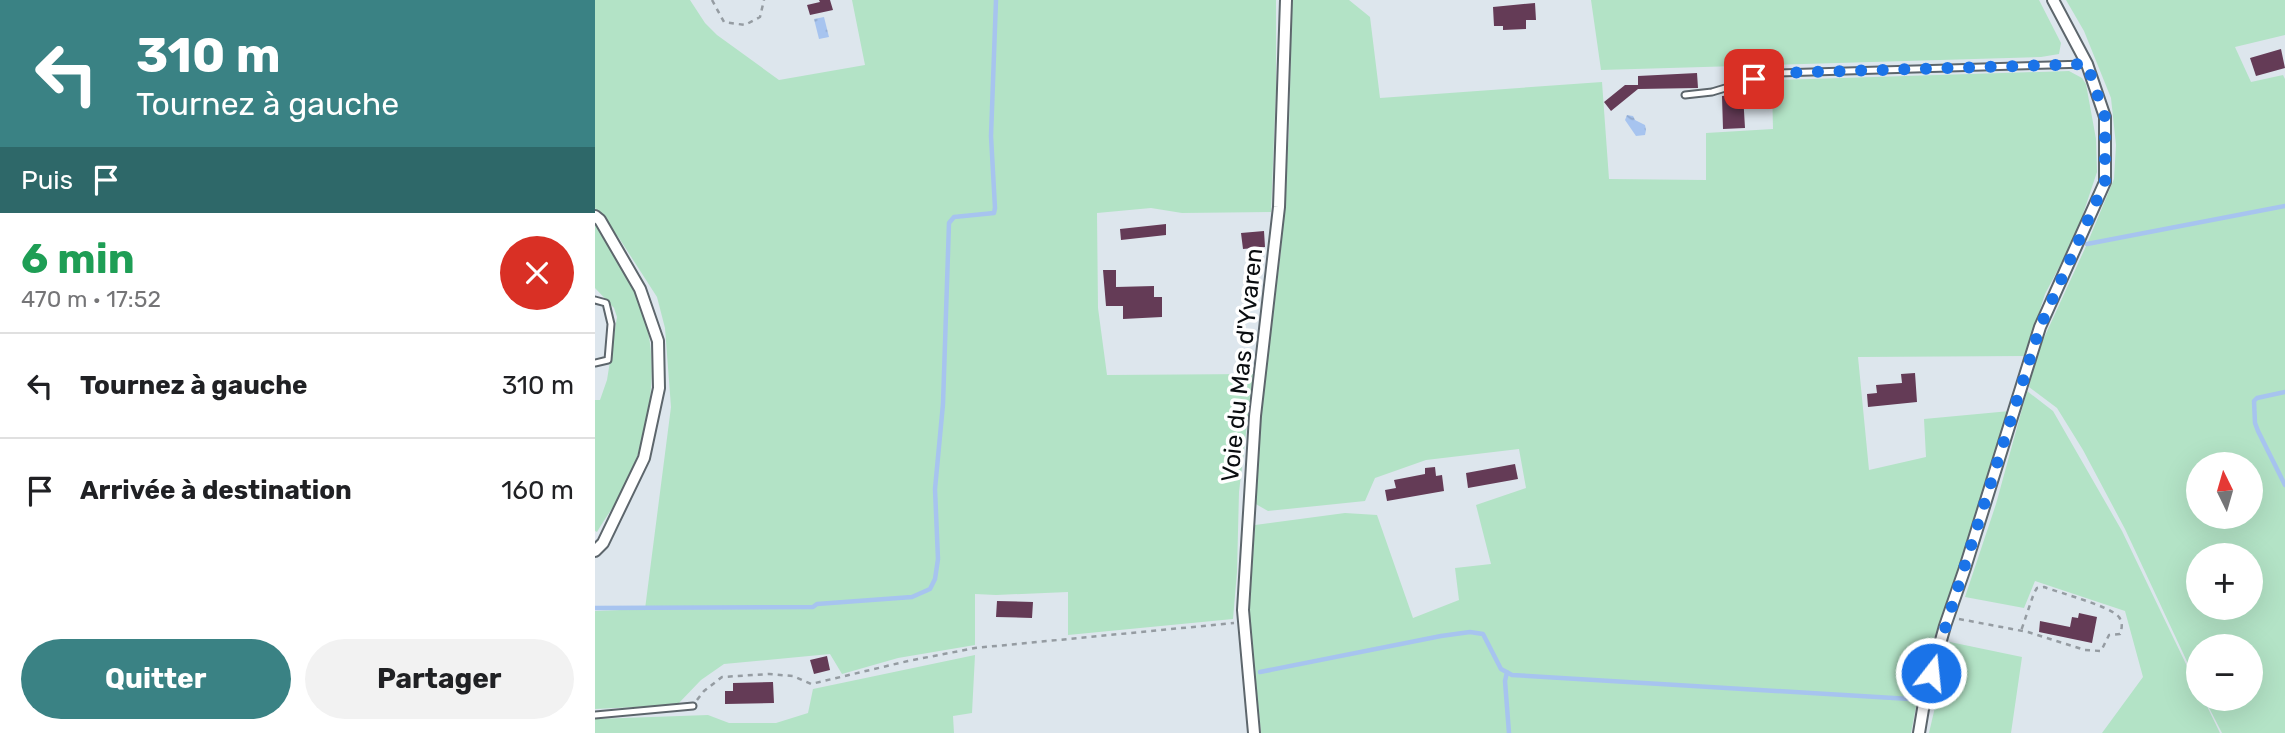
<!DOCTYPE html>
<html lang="fr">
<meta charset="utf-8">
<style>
:root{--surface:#fff;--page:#f2f2f2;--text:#202124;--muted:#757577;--line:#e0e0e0;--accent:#3a8284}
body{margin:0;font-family:Rubik,sans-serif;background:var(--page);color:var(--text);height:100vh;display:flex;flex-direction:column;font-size:26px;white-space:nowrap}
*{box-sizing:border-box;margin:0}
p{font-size:23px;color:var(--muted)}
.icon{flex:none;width:38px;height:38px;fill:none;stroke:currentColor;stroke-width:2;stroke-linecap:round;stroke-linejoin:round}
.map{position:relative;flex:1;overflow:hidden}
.details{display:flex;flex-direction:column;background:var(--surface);width:595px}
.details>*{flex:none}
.guide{background:#3a8284;color:#fff;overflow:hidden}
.needle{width:46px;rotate:355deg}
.tools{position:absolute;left:1591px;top:452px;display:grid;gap:14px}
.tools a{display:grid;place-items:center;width:77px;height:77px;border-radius:50%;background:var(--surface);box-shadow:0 7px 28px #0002;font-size:35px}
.pin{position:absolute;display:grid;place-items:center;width:60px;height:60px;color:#fff;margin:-30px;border-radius:14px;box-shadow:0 4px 10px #0006}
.me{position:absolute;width:77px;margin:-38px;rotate:16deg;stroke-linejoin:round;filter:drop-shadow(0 0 5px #0008)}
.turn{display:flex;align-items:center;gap:24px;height:147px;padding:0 21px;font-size:32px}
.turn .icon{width:91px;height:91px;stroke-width:2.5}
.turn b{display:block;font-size:49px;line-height:60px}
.then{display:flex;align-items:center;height:66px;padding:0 21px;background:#0003;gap:14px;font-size:26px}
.round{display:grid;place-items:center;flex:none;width:74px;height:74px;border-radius:37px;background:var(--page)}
.headline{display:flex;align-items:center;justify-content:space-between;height:119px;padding:0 21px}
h1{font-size:42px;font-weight:700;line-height:52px;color:#1e9e55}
.cta{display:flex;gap:14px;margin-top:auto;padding:14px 21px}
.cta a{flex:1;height:80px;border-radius:42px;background:var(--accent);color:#fff;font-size:28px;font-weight:700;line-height:80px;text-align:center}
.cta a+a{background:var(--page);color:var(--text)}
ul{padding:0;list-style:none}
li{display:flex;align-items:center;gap:21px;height:105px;padding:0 21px;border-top:2px solid var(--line)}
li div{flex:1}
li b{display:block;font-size:26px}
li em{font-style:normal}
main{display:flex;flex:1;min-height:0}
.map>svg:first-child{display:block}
.green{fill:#b3e3c6;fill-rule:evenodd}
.water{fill:url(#water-ripples)}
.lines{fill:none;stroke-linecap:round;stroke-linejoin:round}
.stream{stroke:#a7c4ef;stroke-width:4.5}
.building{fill:#643b56}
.service-casing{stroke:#5d666c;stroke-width:9}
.minor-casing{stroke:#5d666c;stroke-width:14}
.path{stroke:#959ca2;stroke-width:2.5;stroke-dasharray:5 5;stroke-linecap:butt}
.service{stroke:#fff;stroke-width:5}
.minor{stroke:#fff;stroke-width:10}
.route{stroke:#1a73e8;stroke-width:12;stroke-dasharray:0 21.6}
.labels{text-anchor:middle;stroke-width:7;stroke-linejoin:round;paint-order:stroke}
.street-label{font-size:24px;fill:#0a0d10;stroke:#fff}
</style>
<main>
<section class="details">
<div class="guide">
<div class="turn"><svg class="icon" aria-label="left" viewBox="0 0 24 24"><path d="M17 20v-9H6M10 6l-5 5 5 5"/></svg><div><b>310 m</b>Tournez à gauche</div></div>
<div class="then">Puis<svg class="icon" aria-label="arrive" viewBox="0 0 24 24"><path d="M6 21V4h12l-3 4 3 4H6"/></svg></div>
</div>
<div class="headline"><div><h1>6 min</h1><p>470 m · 17:52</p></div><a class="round" style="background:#d93025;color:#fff"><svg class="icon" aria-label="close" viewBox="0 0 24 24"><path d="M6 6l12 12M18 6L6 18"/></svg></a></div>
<ul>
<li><svg class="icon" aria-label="left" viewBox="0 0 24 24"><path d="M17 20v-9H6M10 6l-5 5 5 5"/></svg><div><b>Tournez à gauche</b></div><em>310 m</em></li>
<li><svg class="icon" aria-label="arrive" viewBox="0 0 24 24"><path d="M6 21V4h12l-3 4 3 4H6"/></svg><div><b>Arrivée à destination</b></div><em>160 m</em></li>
</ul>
<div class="cta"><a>Quitter</a><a>Partager</a></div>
</section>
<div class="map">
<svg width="1690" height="733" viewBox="0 0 1690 733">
<defs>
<pattern id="water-ripples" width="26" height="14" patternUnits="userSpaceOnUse" patternTransform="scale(1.75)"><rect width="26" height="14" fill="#a7c4ef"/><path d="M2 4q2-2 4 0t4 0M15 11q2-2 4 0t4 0" fill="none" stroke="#8ea7cc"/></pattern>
</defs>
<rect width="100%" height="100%" fill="#dde6ed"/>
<path class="green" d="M 0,0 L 95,0 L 110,23 L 122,35 L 184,80 L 270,65 L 257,0 L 681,0 L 681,89 L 676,212 L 587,213 L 556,208 L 502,213 L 503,308 L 512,375 L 658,374 L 644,492 L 642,572 L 638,619 L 473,635 L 473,592 L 401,595 L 380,594 L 380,645 L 303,658 L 247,674 L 235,654 L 129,664 L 106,680 L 82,705 L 0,709 L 0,611 L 50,609 L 76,407 L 70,328 L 62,297 L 24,238 L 0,208 Z
M 697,0 L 754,0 L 775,17 L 785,98 L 1007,82 L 1014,179 L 1111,180 L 1111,133 L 1178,129 L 1177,87 L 1183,80 L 1474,71 L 1487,78 L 1491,84 L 1501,139 L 1502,172 L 1481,235 L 1450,294 L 1430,356 L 1263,357 L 1274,470 L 1331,457 L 1329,419 L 1415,411 L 1387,500 L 1328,670 L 1316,733 L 666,733 L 654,615 L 660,525 L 750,513 L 782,515 L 818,618 L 864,600 L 860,568 L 896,564 L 881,505 L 931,488 L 924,449 L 831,460 L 780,478 L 770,501 L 673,511 L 659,503 L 661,456 L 686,250 L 694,132 Z
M 996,0 L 1444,0 L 1466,43 L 1464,54 L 1446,57 L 1006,70 Z
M 1471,0 L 1690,0 L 1690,35 L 1640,47 L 1656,82 L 1688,75 L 1690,79 L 1690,733 L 1627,733 L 1609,698 L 1656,698 L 1656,646 L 1603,646 L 1603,685 L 1530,529 L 1488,450 L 1462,408 L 1434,387 L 1443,351 L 1492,244 L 1519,179 L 1521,145 L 1516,98 L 1489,31 ZM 1603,464 L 1656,464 L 1656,516 L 1603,516 ZM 1603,555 L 1656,555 L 1656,607 L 1603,607 Z
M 0,223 C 16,247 32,271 43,297 C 68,356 56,435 28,491 C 20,505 10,518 2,532 L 0,531 L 0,400 L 5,400 L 12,380 L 22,317 L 19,308 L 0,288 Z
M 1432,391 L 1458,411 L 1527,531 L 1603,689 L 1603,698 L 1608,698 L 1625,733 L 1507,733 L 1548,677 L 1530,611 L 1440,581 L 1429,608 L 1370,597 L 1401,504 Z
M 1355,642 L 1427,657 L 1416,733 L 1334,733 Z
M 380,655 L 377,713 L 358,716 L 359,733 L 0,733 L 0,719 L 113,715 L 134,723 L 181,723 L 213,713 L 218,689 Z"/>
<path class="water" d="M 229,17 L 234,37 L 224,39 L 219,19 Z
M 1032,115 L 1038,116 L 1040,120 L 1050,125 L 1051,130 L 1050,135 L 1041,136 L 1030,120 Z"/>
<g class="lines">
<path class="stream" d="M 1492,244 L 1690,206
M 1690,392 L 1662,398 L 1659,401 L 1660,423 L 1663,431 L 1690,485
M 0,608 L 218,607 L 222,604 L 317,597 L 335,589 L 340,579 L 343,559 L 340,489 L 348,404 L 354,223 L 359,217 L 399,213 L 400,208 L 396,136 L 401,0
M 665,672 L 846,636 L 875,632 L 888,634 L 906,669 L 917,675 L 1315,699
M 912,672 L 910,681 L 914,733"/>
</g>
<path class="building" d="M 224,0 L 235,0 L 238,10 L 215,15 L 212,5 L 225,2 Z
M 940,3 L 941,20 L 931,20 L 931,29 L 908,30 L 908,26 L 899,26 L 898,7 Z
M 1686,49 L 1690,68 L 1661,76 L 1655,58 Z
M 1102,73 L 1103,88 L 1043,89 L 1016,111 L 1009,102 L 1030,85 L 1043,85 L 1043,76 Z
M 1148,94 L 1150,128 L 1128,129 L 1127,96 Z
M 571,224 L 571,235 L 526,240 L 525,229 Z
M 669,231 L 670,247 L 648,249 L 646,233 Z
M 508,270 L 521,270 L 521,287 L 559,286 L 559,297 L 567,297 L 567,317 L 528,319 L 528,306 L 511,306 Z
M 1320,373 L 1322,402 L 1273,407 L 1272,394 L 1282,393 L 1281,385 L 1307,383 L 1306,374 Z
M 920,464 L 923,479 L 873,488 L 871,473 Z
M 840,467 L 841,476 L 847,475 L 849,491 L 792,501 L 790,490 L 801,488 L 799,480 L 830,474 L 830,468 Z
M 402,601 L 438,602 L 437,618 L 401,617 Z
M 1484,613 L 1502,617 L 1497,643 L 1444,632 L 1445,621 L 1475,627 L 1477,617 L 1483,618 Z
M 232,656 L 235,670 L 219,674 L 215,660 Z
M 178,682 L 179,703 L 130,704 L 130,691 L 138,691 L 138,683 Z"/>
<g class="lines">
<g class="service-casing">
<path id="service" d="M 1090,95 L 1117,92 L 1180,73 L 1492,64
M 0,300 L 11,303 L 16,324 L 13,360 L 0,363
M 0,715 L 98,706"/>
</g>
<g class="minor-casing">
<path id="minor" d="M 0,216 L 5,220 L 45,289 L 63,341 L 64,388 L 49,458 L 8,543 L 0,551
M 659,733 L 648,610 L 660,416 L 684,207 L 691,0
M 1324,733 L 1330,697 L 1350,626 L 1370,568 L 1445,327 L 1510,182 L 1510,117 L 1492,64 L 1458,0"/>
</g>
<path class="path" d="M 117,0 L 129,22 L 150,25 L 165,17 L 169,0
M 1364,619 L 1433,632 L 1490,650 L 1506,651 L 1514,635 L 1525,634 C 1527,628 1528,623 1524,617 C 1515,606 1465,593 1449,587 L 1442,588 L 1439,593 L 1426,631
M 102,700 L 109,691 L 127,677 L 174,674 L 198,676 L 216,684 L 313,661 L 380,648 L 639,623"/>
<use href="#service" class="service"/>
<use href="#minor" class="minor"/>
</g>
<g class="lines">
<path class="route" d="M 1159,79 L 1180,73 L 1492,64 L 1510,117 L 1510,182 L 1445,327 L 1336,673"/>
</g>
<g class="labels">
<g class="street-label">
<text transform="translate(647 365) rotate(-84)" y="8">Voie du Mas d'Yvaren</text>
</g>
</g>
</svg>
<div class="tools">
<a><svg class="needle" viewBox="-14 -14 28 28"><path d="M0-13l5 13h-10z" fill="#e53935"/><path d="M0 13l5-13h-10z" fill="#757577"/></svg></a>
<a>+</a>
<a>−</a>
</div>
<div class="pin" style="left:1159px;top:79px;background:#d93025"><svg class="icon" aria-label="arrive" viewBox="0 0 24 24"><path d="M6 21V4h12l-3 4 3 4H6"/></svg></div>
<svg class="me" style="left:1336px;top:673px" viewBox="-20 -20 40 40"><circle r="17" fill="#1a73e8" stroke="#fff" stroke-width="3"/><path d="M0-11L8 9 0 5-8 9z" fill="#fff"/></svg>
</div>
</main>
